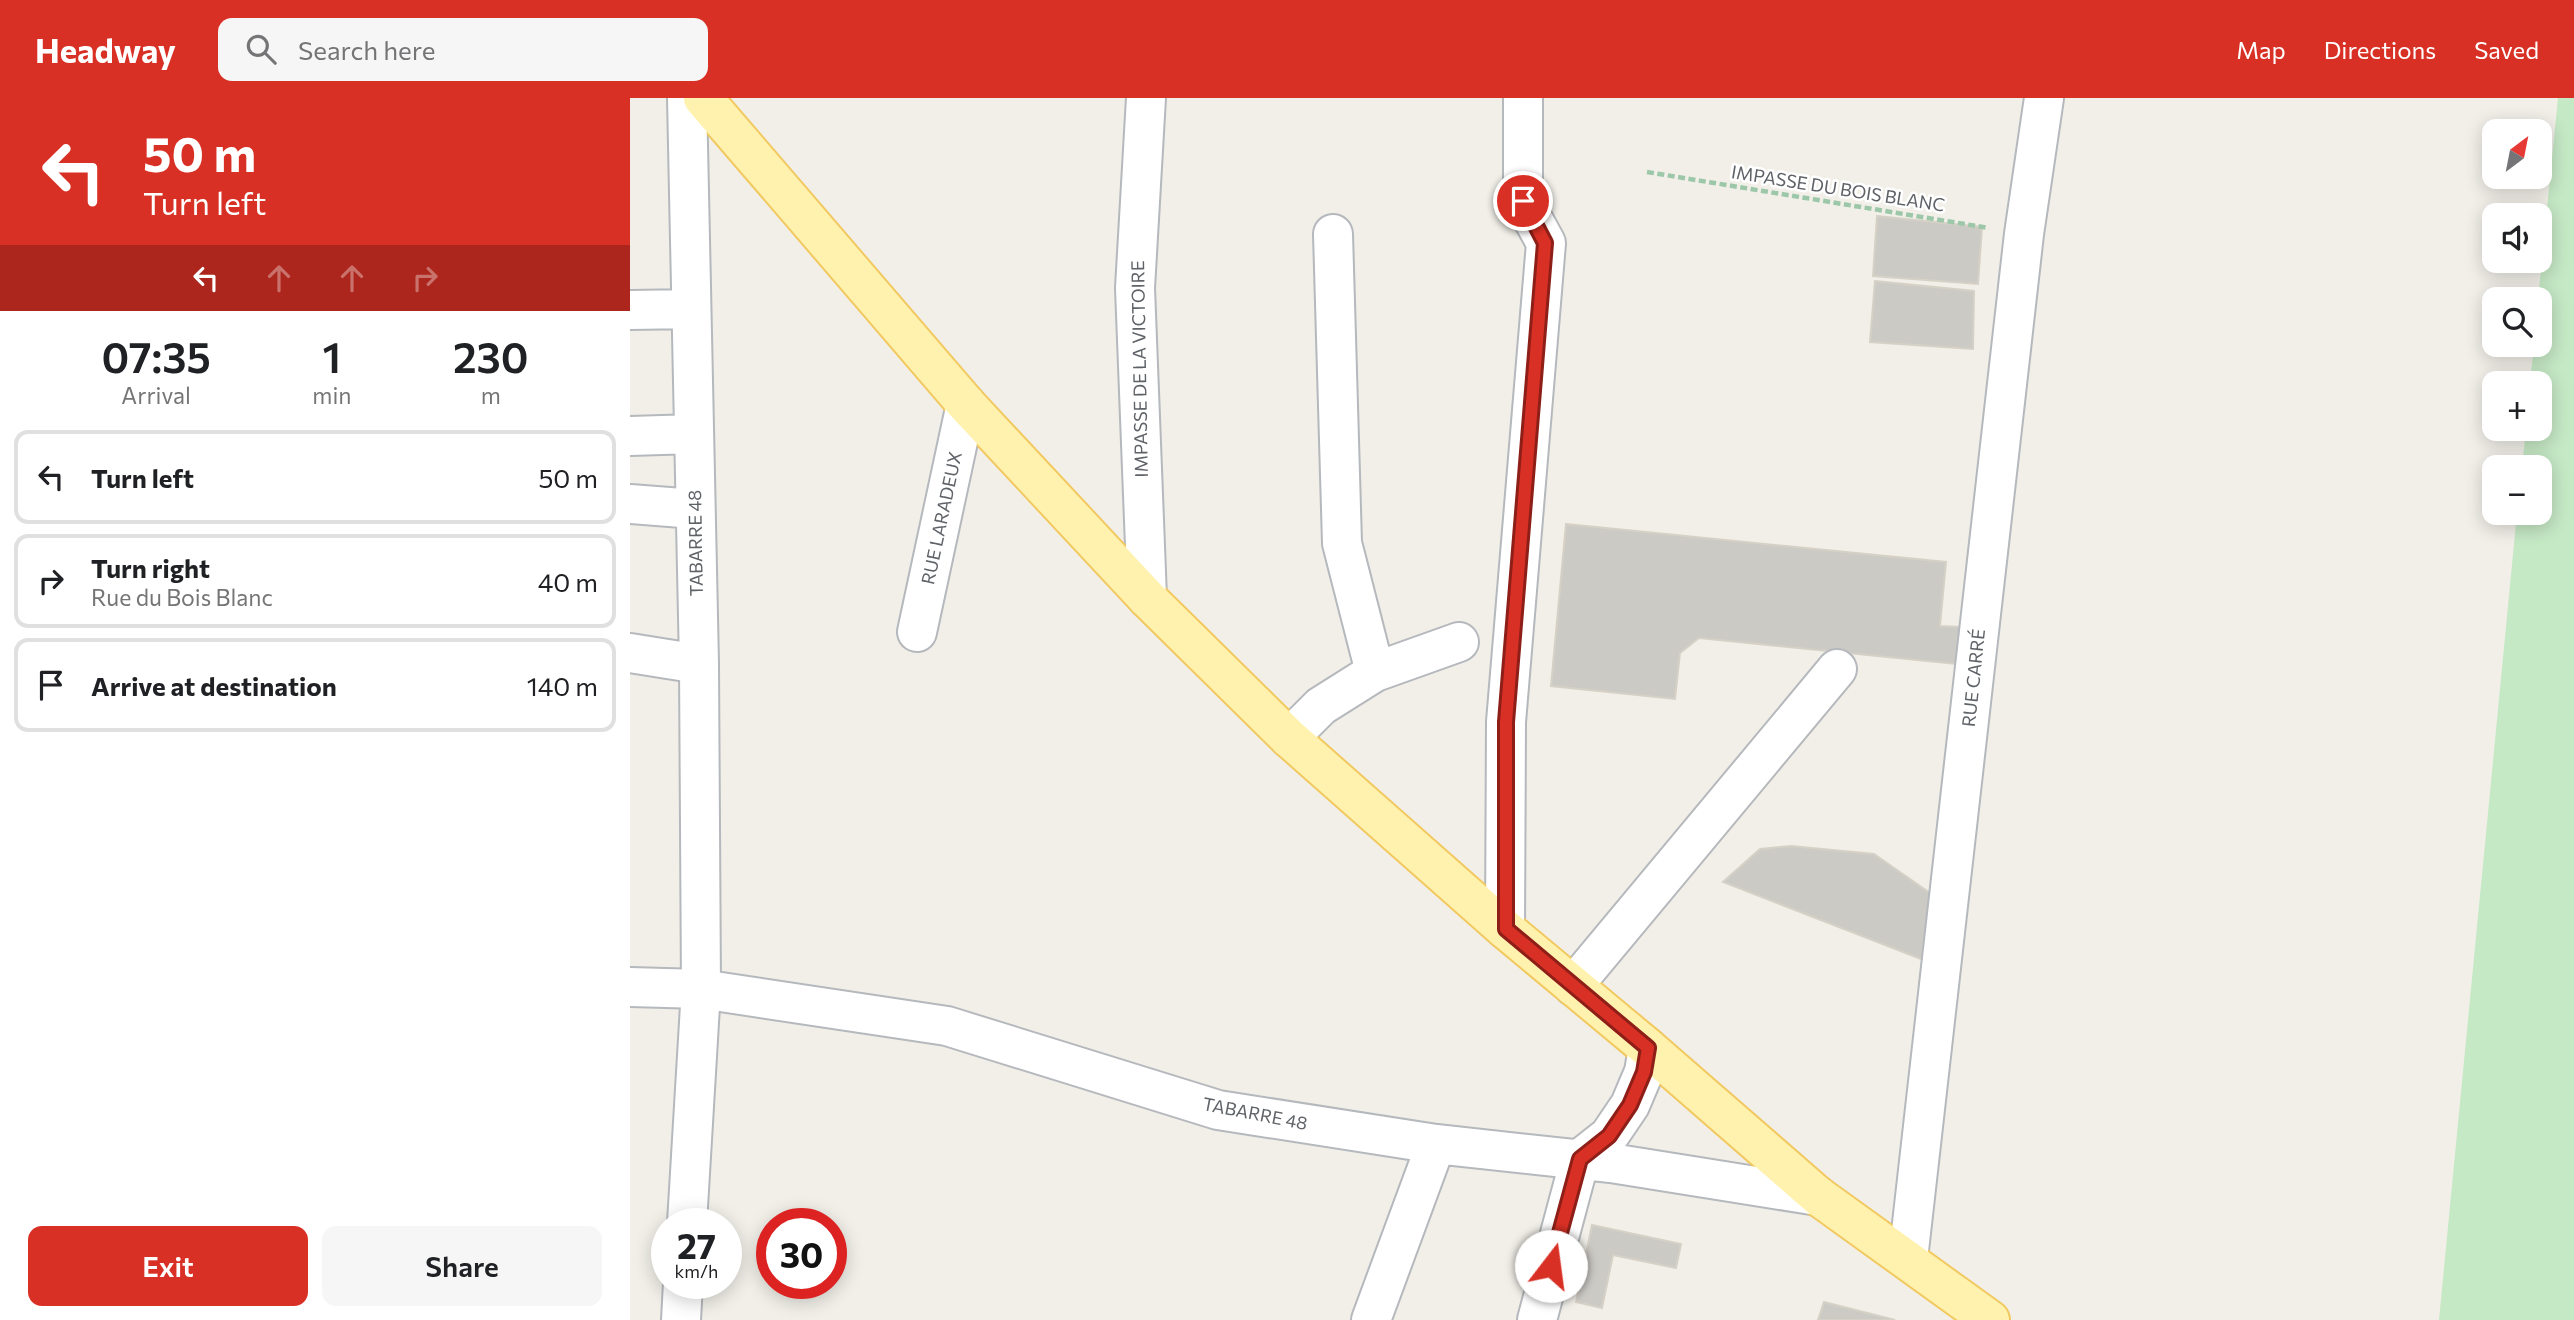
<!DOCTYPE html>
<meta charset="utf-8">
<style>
:root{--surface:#fff;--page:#f6f6f6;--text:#202124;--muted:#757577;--line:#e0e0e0;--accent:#d93025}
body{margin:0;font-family:Commissioner,sans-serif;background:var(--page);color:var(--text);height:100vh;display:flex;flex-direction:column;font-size:26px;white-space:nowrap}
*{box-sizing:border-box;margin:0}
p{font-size:23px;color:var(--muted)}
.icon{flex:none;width:38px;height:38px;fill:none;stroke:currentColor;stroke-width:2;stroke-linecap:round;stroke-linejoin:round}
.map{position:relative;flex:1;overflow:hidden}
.side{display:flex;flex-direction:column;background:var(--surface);width:630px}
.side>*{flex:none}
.top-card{background:#d93025;color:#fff;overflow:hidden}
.needle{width:46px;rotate:32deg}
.controls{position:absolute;left:1852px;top:21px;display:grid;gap:14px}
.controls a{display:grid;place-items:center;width:70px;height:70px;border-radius:14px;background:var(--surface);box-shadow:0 4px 18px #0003;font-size:35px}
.speed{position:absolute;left:21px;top:1110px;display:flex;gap:14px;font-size:35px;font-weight:700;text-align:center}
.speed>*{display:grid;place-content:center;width:91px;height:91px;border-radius:50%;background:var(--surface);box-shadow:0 4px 18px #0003;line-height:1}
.speed small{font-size:18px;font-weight:400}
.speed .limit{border:10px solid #d22;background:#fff;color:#111}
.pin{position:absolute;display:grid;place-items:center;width:60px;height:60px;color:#fff;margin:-30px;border:4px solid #fff;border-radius:50%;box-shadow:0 2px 7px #0007}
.me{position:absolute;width:77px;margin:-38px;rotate:15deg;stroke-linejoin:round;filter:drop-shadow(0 0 5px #0008)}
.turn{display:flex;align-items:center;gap:24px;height:147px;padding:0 28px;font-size:32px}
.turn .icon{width:91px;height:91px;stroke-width:2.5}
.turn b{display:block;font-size:49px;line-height:60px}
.lanes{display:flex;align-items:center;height:66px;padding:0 28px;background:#0003;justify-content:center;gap:35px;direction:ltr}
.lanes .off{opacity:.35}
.eta{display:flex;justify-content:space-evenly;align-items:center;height:119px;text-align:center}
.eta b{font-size:42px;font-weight:600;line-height:49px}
.action{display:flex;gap:14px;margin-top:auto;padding:14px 28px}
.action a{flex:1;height:80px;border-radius:14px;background:var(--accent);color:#fff;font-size:28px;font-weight:600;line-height:80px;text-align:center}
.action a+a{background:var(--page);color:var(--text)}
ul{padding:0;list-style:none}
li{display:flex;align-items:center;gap:21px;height:94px;margin:0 14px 10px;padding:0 14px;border:4px solid var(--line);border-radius:14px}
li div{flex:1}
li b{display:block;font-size:26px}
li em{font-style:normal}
header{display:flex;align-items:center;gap:42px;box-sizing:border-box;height:98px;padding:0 35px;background:var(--accent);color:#fff}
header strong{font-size:33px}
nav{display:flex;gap:38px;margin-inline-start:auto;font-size:24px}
.search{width:490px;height:63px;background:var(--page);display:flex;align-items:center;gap:18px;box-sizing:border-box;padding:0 24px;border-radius:14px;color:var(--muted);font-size:26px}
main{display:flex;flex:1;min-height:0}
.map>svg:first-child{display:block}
.green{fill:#c5e8c5}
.building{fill:#cccac5;stroke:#d6d1c6;stroke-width:2}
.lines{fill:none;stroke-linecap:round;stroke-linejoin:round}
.minor-casing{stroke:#b5b8bc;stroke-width:42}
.major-casing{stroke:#f2c960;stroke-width:42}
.path{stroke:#9cc7a9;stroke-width:4.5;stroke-dasharray:7 3.5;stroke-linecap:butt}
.minor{stroke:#fff;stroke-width:38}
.major{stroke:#fff2af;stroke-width:38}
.route-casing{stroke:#8d1f18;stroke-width:18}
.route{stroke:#d93025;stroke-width:12}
.labels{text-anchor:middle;stroke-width:5;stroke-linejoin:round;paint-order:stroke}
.street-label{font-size:18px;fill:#5f6368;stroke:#fff}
</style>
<header>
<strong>Headway</strong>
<div class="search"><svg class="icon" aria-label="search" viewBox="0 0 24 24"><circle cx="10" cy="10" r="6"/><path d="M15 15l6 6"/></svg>Search here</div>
<nav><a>Map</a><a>Directions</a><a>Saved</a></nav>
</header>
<main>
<section class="side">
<div class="top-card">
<div class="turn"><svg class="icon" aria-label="left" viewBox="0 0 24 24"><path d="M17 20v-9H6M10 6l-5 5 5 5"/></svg><div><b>50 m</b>Turn left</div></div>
<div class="lanes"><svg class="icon" aria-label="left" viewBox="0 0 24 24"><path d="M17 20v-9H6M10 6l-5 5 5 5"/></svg><svg class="icon off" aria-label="ahead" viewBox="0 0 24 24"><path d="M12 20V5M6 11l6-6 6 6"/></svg><svg class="icon off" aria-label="ahead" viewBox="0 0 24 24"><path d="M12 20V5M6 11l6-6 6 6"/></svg><svg class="icon off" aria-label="right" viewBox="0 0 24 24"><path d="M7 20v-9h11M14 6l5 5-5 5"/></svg></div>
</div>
<div class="eta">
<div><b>07:35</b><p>Arrival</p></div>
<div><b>1</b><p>min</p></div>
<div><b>230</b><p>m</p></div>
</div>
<ul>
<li><svg class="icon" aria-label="left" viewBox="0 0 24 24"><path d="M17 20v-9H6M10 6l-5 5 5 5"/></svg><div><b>Turn left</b></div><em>50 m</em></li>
<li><svg class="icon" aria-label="right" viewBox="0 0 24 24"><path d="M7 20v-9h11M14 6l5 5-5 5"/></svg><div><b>Turn right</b><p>Rue du Bois Blanc</p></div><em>40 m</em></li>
<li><svg class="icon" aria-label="arrive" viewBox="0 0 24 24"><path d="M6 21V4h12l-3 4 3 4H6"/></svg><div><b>Arrive at destination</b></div><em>140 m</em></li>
</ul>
<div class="action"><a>Exit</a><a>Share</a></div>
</section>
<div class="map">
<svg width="1944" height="1222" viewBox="0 0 1944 1222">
<rect width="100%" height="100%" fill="#f1efe8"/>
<path class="green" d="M 1928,0 L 1944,0 L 1944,1222 L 1809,1222 L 1887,415 L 1909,415 L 1909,369 L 1892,369 L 1896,331 L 1909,331 L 1909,285 L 1900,285 L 1904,247 L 1909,247 L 1908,201 Z"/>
<path class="building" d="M 1247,118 L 1352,129 L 1348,186 L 1243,178 Z
M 1245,183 L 1344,193 L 1343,251 L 1240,244 Z
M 936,426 L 1316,464 L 1310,528 L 1330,529 L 1326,566 L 1069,540 L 1050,555 L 1045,601 L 921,588 Z
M 1161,748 L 1244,756 L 1310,802 L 1304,866 L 1093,784 L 1130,751 Z
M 962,1127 L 1051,1146 L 1046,1170 L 983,1157 L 972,1210 L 946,1204 Z
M 1194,1204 L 1265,1222 L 1188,1222 Z"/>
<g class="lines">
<g class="minor-casing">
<path id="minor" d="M 57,0 L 69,566 L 71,891 L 57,1125
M 516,0 L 505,190 L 517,500
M 703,136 L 712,445 L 745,574
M 0,212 L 61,211
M 0,338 L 64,336
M 0,406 L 65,411
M 287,534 L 336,306
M 0,555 L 69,566
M 659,640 L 691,608 L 745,574 L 829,544
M 875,831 L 876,624 L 916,145 L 893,103 L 893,0
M 943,888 L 1207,571
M 0,889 L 71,891 L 317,928 L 588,1012 L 806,1046 L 981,1065 L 1188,1098
M 1278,1161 L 1394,136 L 1414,0
M 51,1222 L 53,1185
M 741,1222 L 806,1046
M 907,1222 L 950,1061 L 979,1038 L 1000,1007 L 1014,974 L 1018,950"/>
</g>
<g class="major-casing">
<path id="major" d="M 73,0 L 336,306 L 517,500 L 659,640 L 875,831 L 1018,950 L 1188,1098 L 1360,1222"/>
</g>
<path class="path" d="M 1017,74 L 1359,130"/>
<use href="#minor" class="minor"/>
<use href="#major" class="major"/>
</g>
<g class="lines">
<g class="route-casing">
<path id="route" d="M 893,103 L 915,145 L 876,624 L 876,831 L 1018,950 L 1014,974 L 1000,1007 L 979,1038 L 950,1061 L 921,1168"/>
</g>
<use href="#route" class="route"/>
</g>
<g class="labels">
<g class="street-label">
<text transform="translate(1208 91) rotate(9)" y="6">IMPASSE DU BOIS BLANC</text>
<text transform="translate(510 271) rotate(-91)" y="6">IMPASSE DE LA VICTOIRE</text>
<text transform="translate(312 420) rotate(-78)" y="6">RUE LARADEUX</text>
<text transform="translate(66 445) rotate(-91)" y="6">TABARRE 48</text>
<text transform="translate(1344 580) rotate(-84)" y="6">RUE CARRÉ</text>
<text transform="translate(625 1016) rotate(11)" y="6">TABARRE 48</text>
</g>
</g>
</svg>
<div class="controls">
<a><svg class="needle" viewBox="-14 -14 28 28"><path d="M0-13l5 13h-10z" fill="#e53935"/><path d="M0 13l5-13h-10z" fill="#757577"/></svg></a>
<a><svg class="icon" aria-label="sound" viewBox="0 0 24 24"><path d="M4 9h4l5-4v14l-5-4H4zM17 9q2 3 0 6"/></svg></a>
<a><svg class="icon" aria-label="search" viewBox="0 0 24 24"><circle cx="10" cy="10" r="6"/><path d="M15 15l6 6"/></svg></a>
<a>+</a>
<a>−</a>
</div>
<div class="speed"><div>27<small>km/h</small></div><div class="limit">30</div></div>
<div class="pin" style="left:893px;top:103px;background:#d93025"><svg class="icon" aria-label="arrive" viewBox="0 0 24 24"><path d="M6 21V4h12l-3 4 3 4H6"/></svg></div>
<svg class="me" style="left:921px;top:1168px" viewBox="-20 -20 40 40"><circle r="19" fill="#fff"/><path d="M0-13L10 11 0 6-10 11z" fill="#d93025"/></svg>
</div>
</main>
